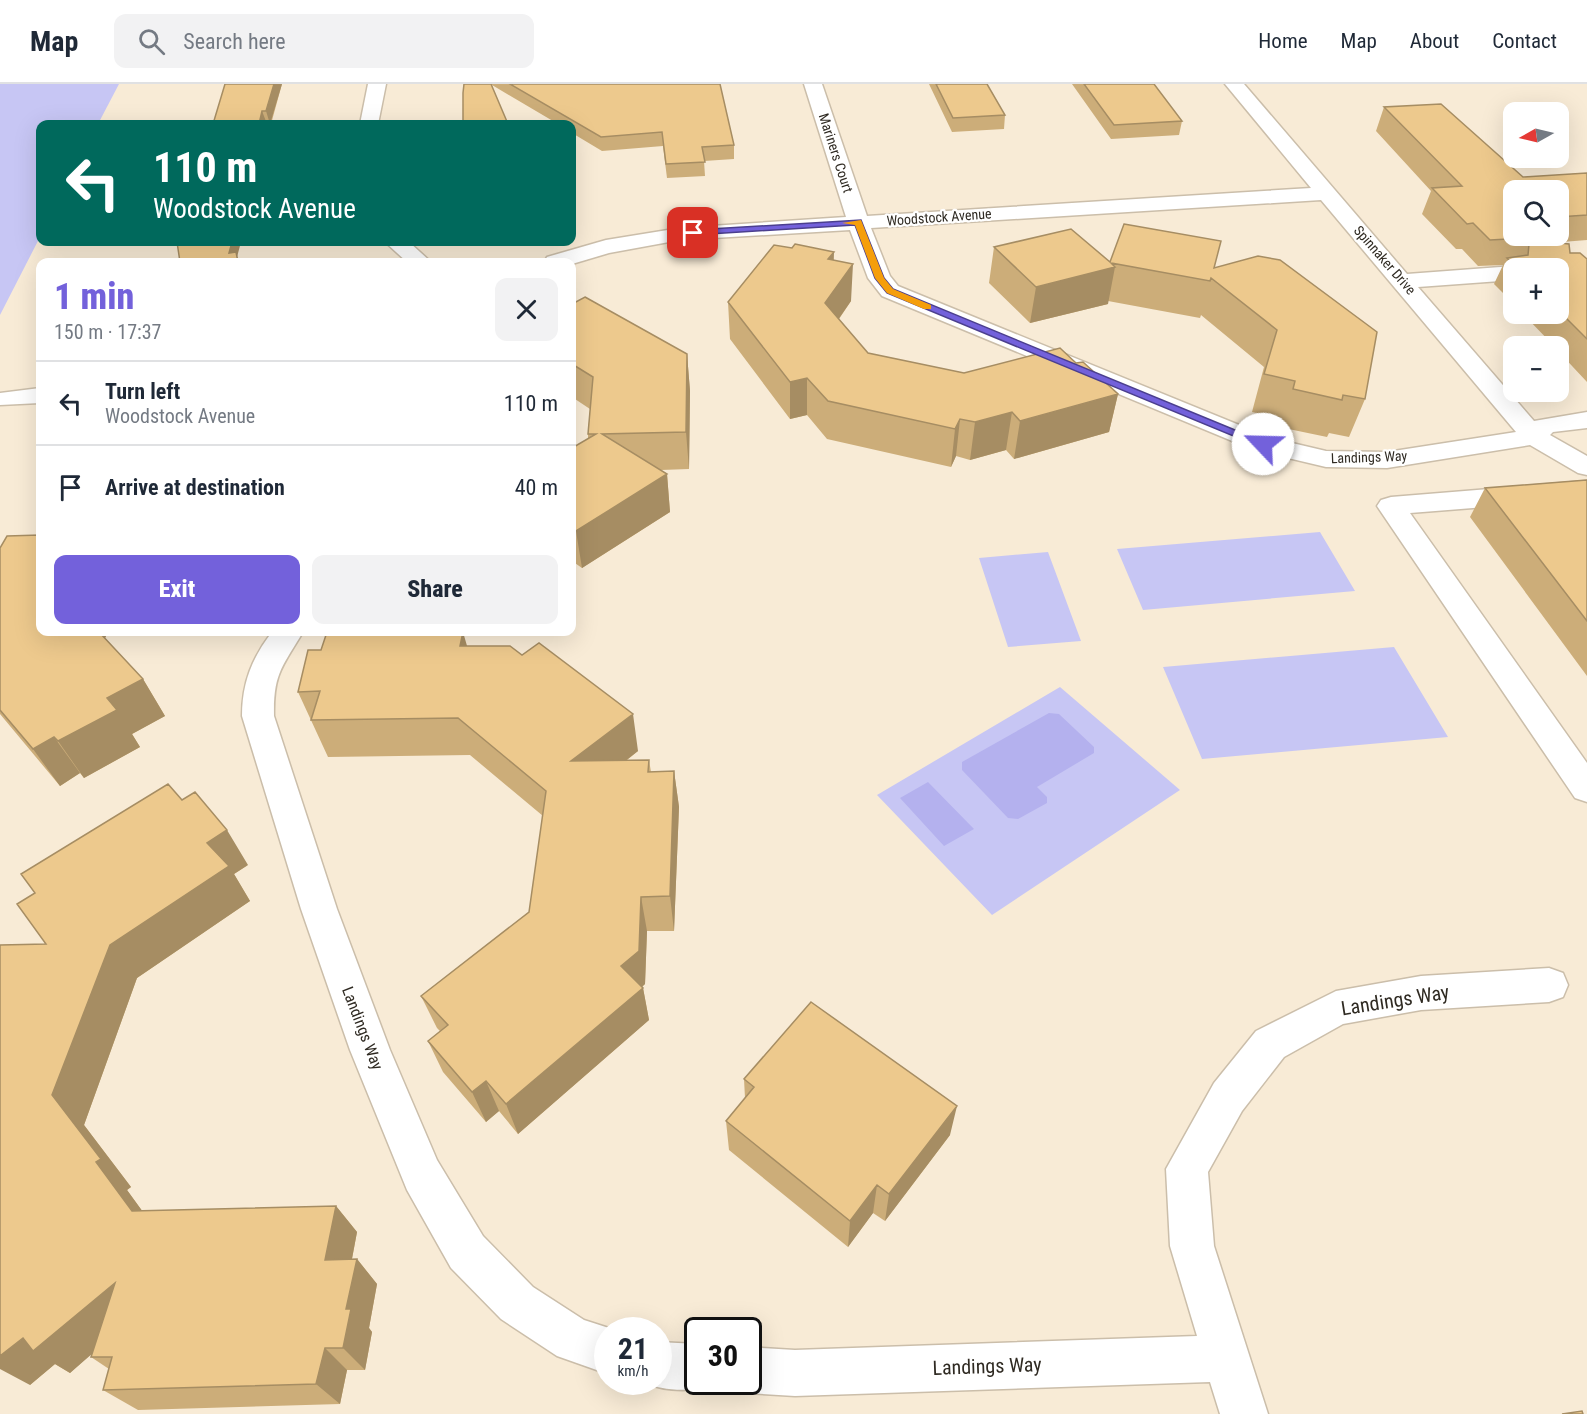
<!DOCTYPE html>
<meta charset="utf-8">
<style>
:root{--surface:#fff;--page:#f2f2f3;--text:#1f2937;--muted:#747a83;--line:#e0e1e3;--accent:#7361db}
body{margin:0;font-family:"Roboto Condensed",sans-serif;background:var(--page);color:var(--text);height:100vh;display:flex;flex-direction:column;font-size:22px;white-space:nowrap}
*{box-sizing:border-box;margin:0}
p{font-size:20px;color:var(--muted)}
.icon{flex:none;width:33px;height:33px;fill:none;stroke:currentColor;stroke-width:2;stroke-linecap:round;stroke-linejoin:round}
.map{position:relative;flex:1;overflow:hidden}
.side{position:absolute;left:36px;top:174px;width:540px;height:378px;display:flex;flex-direction:column;background:var(--surface);border-radius:12px;box-shadow:0 6px 24px #0002}
.side>*{flex:none}
.banner{position:absolute;left:36px;top:36px;width:540px;height:126px;border-radius:12px;box-shadow:0 6px 24px #0002;background:#00695c;color:#fff;overflow:hidden}
.needle{width:39px;rotate:262deg}
.fabs{position:absolute;left:1503px;top:18px;display:grid;gap:12px}
.fabs a{display:grid;place-items:center;width:66px;height:66px;border-radius:12px;background:var(--surface);box-shadow:0 6px 24px #0002;font-size:30px}
.speed{position:absolute;left:594px;top:1233px;display:flex;gap:12px;font-size:30px;font-weight:700;text-align:center}
.speed>*{display:grid;place-content:center;width:78px;height:78px;border-radius:50%;background:var(--surface);box-shadow:0 6px 24px #0002;line-height:1}
.speed small{font-size:15px;font-weight:400}
.speed .limit{border:3px solid #111;border-radius:9px;background:#fff;color:#111}
.pin{position:absolute;display:grid;place-items:center;width:51px;height:51px;color:#fff;margin:-26px;border-radius:12px;box-shadow:0 3px 9px #0006}
.me{position:absolute;width:66px;margin:-33px;rotate:294deg;stroke-linejoin:round;filter:drop-shadow(0 0 4px #0008)}
.turn{display:flex;align-items:center;gap:21px;height:126px;padding:0 18px;font-size:27px}
.turn .icon{width:78px;height:78px;stroke-width:2.5}
.turn b{display:block;font-size:42px;line-height:51px}
.round{display:grid;place-items:center;flex:none;width:63px;height:63px;border-radius:12px;background:var(--page)}
.head{display:flex;align-items:center;justify-content:space-between;height:102px;padding:0 18px}
h1{font-size:36px;font-weight:800;line-height:45px;color:var(--accent)}
.cta{display:flex;gap:12px;margin-top:auto;padding:12px 18px}
.cta a{flex:1;height:69px;border-radius:12px;background:var(--accent);color:#fff;font-size:24px;font-weight:800;line-height:69px;text-align:center}
.cta a+a{background:var(--page);color:var(--text)}
ul{padding:0;list-style:none}
li{display:flex;align-items:center;gap:18px;height:84px;padding:0 18px;border-top:2px solid var(--line)}
li div{flex:1}
li b{display:block;font-size:22px}
li em{font-style:normal}
header{display:flex;align-items:center;gap:36px;box-sizing:border-box;height:84px;padding:0 30px;background:var(--surface);border-bottom:2px solid var(--line)}
header strong{font-size:28px}
nav{display:flex;gap:33px;margin-inline-start:auto;font-size:21px}
.search{width:420px;height:54px;background:var(--page);display:flex;align-items:center;gap:15px;box-sizing:border-box;padding:0 21px;border-radius:12px;color:var(--muted);font-size:22px}
.map>svg:first-child{display:block}
.green{fill:#c7c6f4}
.water{fill:#b4b1ee}
.lines{fill:none;stroke-linecap:round;stroke-linejoin:round}
.minor-casing{stroke:#cbbeaa;stroke-width:3}
.minor{fill:#fff;fill-rule:evenodd}
.wall{fill:#ccad79;fill-rule:evenodd}
.shaded-wall{fill:#a68d63}
.building{fill:#edc98d;stroke:#a68d63;stroke-width:1.5}
.route{fill:#7361db;stroke:#4b3f8e;stroke-width:1.5}
.slow{fill:#f59e0b}
.labels{text-anchor:middle;stroke-width:4.5;stroke-linejoin:round;paint-order:stroke}
.far-street-label{font-size:14px;fill:#2f2a22;stroke:#fff}
.street-label{font-size:16px;fill:#2f2a22;stroke:#fff}
.near-street-label{font-size:20px;fill:#2f2a22;stroke:#fff}
</style>
<header>
<strong>Map</strong>
<div class="search"><svg class="icon" aria-label="search" viewBox="0 0 24 24"><circle cx="10" cy="10" r="6"/><path d="M15 15l6 6"/></svg>Search here</div>
<nav><a>Home</a><a>Map</a><a>About</a><a>Contact</a></nav>
</header>
<div class="map">
<svg width="1587" height="1330" viewBox="0 0 1587 1330">
<rect width="100%" height="100%" fill="#f8ebd6"/>
<path class="green" d="M 0,0 L 119,0 L 98,40 L 40,40 L 40,153 L 0,231 Z
M 1320,448 L 1355,507 L 1143,526 L 1117,465 Z
M 1048,468 L 1081,557 L 1008,563 L 979,474 Z
M 1394,563 L 1448,653 L 1202,675 L 1163,583 Z
M 1060,603 L 1180,706 L 992,831 L 877,711 Z"/>
<path class="water" d="M 1049,629 L 1059,630 L 1094,663 L 1094,669 L 1037,703 L 1047,713 L 1047,719 L 1018,735 L 1008,734 L 962,686 L 962,678 Z
M 928,698 L 974,745 L 944,762 L 900,714 Z"/>
<g class="lines">
<g class="minor-casing">
<path id="minor" d="M 368,0 L 386,0 L 378,40 L 360,40 Z
M 804,0 L 822,0 L 867,132 L 1311,104 L 1225,0 L 1244,0 L 1407,190 L 1514,182 L 1522,184 L 1514,184 L 1514,196 L 1418,203 L 1534,337 L 1587,328 L 1587,344 L 1553,348 L 1550,351 L 1587,372 L 1587,391 L 1578,389 L 1530,361 L 1387,384 L 1326,383 L 1254,366 L 882,212 L 868,194 L 850,146 L 680,156 L 609,169 L 572,180 L 544,178 L 547,173 L 606,156 L 680,144 L 846,133 ZM 1321,116 L 1516,348 L 1387,368 L 1326,367 L 1271,354 L 898,202 L 890,192 L 871,144 Z
M 385,158 L 409,158 L 431,178 L 407,178 Z
M 40,304 L 40,319 L 0,321 L 0,309 Z
M 1587,397 L 1587,415 L 1410,429 L 1587,679 L 1587,718 L 1575,714 L 1377,422 L 1381,416 L 1391,413 Z
M 272,548 L 303,548 C 283,582 273,589 274,632 L 337,825 L 390,966 L 437,1076 L 483,1152 L 533,1203 L 584,1236 L 615,1246 L 608,1246 L 608,1290 L 557,1272 L 501,1235 L 451,1184 L 407,1106 L 350,966 L 301,825 L 242,632 C 242,599 252,574 272,548 Z
M 1549,884 L 1563,889 L 1568,901 L 1563,913 L 1549,918 L 1421,926 L 1343,940 L 1284,973 L 1242,1027 L 1208,1088 L 1214,1162 L 1268,1330 L 1220,1330 L 1210,1298 L 795,1312 L 748,1309 L 731,1303 L 729,1298 L 748,1298 L 748,1263 L 795,1266 L 1197,1252 L 1170,1162 L 1166,1085 L 1214,999 L 1256,947 L 1336,907 L 1421,892 Z
M 658,1258 L 698,1260 L 698,1298 L 715,1298 L 715,1300 C 691,1309 665,1307 641,1298 L 658,1298 Z"/>
</g>
<use href="#minor" class="minor"/>
</g>
<path class="wall" d="M 282,0 L 271,40 L 213,40 Z
M 464,0 L 720,0 L 734,61 L 734,75 L 704,77 L 705,92 L 667,94 L 663,62 L 602,67 L 572,49 L 572,40 L 558,40 L 492,1 Z
M 929,0 L 987,0 L 1005,31 L 1004,45 L 952,48 Z
M 1072,0 L 1154,0 L 1182,37 L 1179,51 L 1111,55 Z
M 1384,23 L 1523,93 L 1587,89 L 1587,156 L 1562,158 L 1561,160 L 1570,169 L 1587,175 L 1587,298 L 1558,267 L 1558,262 L 1554,262 L 1523,230 L 1558,230 L 1558,184 L 1514,184 L 1514,220 L 1494,200 L 1503,181 L 1478,182 L 1462,165 L 1456,165 L 1422,130 L 1431,107 L 1376,47 ZM 1558,106 L 1558,152 L 1514,152 Z
M 994,163 L 1110,178 L 1214,184 L 1365,315 L 1349,353 L 1329,349 L 1327,353 L 1279,343 L 1282,334 L 1252,328 L 1264,283 L 1201,231 L 1200,234 L 1108,217 L 1108,220 L 1030,239 L 989,199 Z
M 834,176 L 851,217 L 839,235 L 868,269 L 964,289 L 1076,279 L 1118,310 L 1109,348 L 1014,375 L 1006,366 L 970,376 L 956,372 L 951,383 L 827,355 L 807,331 L 790,335 L 730,255 L 728,218 Z
M 572,220 L 687,270 L 690,307 L 689,385 L 661,386 L 667,390 L 670,428 L 582,484 L 572,477 L 572,364 L 588,355 L 588,350 L 590,325 L 572,313 Z
M 1587,396 L 1587,592 L 1470,433 L 1485,404 Z
M 0,464 L 40,548 L 108,548 L 105,554 L 143,595 L 165,632 L 132,650 L 140,663 L 84,694 L 80,689 L 60,702 L 0,630 Z
M 467,562 L 638,667 L 627,676 L 649,676 L 651,688 L 674,687 L 679,723 L 674,847 L 647,847 L 645,900 L 642,903 L 643,904 L 649,936 L 518,1050 L 499,1027 L 486,1038 L 443,988 L 428,957 L 440,947 L 437,944 L 421,912 L 529,828 L 543,732 L 470,671 L 328,673 L 298,608 Z
M 248,781 L 234,790 L 250,817 L 137,894 L 84,1041 L 131,1103 L 127,1106 L 142,1127 L 336,1122 L 357,1148 L 352,1175 L 357,1175 L 377,1200 L 369,1244 L 372,1248 L 365,1286 L 347,1286 L 340,1320 L 138,1326 L 103,1306 L 109,1285 L 91,1273 L 92,1269 L 70,1289 L 55,1280 L 30,1301 L 46,860 Z
M 744,995 L 950,1051 L 885,1137 L 873,1129 L 848,1163 L 729,1066 L 726,1037 L 745,1014 Z"/>
<path class="shaded-wall" d="M 274,0 L 282,0 L 270,40 L 266,27 Z
M 262,27 L 267,40 L 259,40 Z
M 232,158 L 241,158 L 237,173 L 240,178 L 238,178 L 229,169 Z
M 834,168 L 833,204 L 828,175 Z
M 853,180 L 851,217 L 824,256 L 825,219 Z
M 1115,183 L 1108,220 L 1030,239 L 1036,203 Z
M 687,270 L 690,307 L 689,385 L 686,348 Z
M 807,294 L 807,331 L 790,335 L 790,298 Z
M 1118,310 L 1109,348 L 1014,375 L 1020,337 Z
M 1012,328 L 1006,366 L 970,376 L 975,338 Z
M 960,335 L 956,372 L 951,383 L 955,345 Z
M 667,390 L 670,428 L 582,484 L 576,447 Z
M 92,548 L 108,548 L 101,562 Z
M 463,548 L 474,586 L 460,562 Z
M 143,595 L 165,632 L 132,650 L 140,663 L 84,694 L 58,657 L 107,614 Z
M 633,630 L 638,667 L 579,713 L 571,677 Z
M 54,653 L 80,689 L 60,702 L 33,665 Z
M 674,687 L 679,723 L 674,847 L 670,812 Z
M 227,746 L 248,781 L 234,790 L 250,817 L 137,894 L 84,1041 L 131,1103 L 127,1106 L 162,1154 L 132,1127 L 96,1078 L 52,1011 L 110,861 L 207,759 Z
M 641,813 L 647,847 L 645,900 L 628,915 L 621,882 Z
M 643,904 L 649,936 L 518,1050 L 506,1020 Z
M 486,997 L 499,1027 L 486,1038 L 472,1008 Z
M 957,1022 L 950,1051 L 885,1137 L 889,1110 Z
M 877,1101 L 873,1129 L 848,1163 L 850,1137 Z
M 336,1122 L 357,1148 L 347,1201 L 325,1176 Z
M 357,1175 L 377,1200 L 369,1244 L 372,1248 L 365,1286 L 343,1264 L 346,1225 Z
M 115,1199 L 147,1222 L 70,1289 L 55,1280 L 30,1301 L 0,1285 L 0,1272 L 23,1254 Z
M 325,1264 L 347,1286 L 340,1320 L 316,1300 Z"/>
<path class="building" d="M 225,0 L 274,0 L 266,27 L 262,27 L 259,40 L 213,40 Z
M 464,0 L 491,0 L 508,40 L 463,40 L 463,9 Z
M 510,0 L 720,0 L 734,61 L 702,63 L 705,78 L 666,80 L 662,48 L 601,53 Z
M 936,0 L 987,0 L 1005,31 L 953,34 Z
M 1084,0 L 1154,0 L 1182,37 L 1114,41 Z
M 1441,20 L 1523,93 L 1587,89 L 1587,131 L 1558,133 L 1558,106 L 1514,106 L 1514,152 L 1558,152 L 1558,149 L 1564,154 L 1559,159 L 1569,160 L 1570,169 L 1580,169 L 1587,175 L 1587,255 L 1558,226 L 1558,184 L 1517,184 L 1507,174 L 1528,171 L 1529,160 L 1536,160 L 1536,157 L 1526,154 L 1490,156 L 1473,139 L 1467,140 L 1432,104 L 1462,102 L 1384,23 Z
M 1124,140 L 1221,157 L 1214,184 L 1258,172 L 1280,176 L 1377,248 L 1365,315 L 1343,311 L 1342,316 L 1293,305 L 1295,297 L 1264,290 L 1277,246 L 1211,194 L 1210,197 L 1111,179 L 1115,183 L 1036,203 L 994,163 L 1071,145 L 1110,178 Z
M 177,158 L 232,158 L 229,169 L 236,168 L 238,178 L 180,178 Z
M 795,160 L 834,168 L 828,175 L 853,180 L 825,219 L 868,269 L 964,289 L 1060,264 L 1076,279 L 1083,278 L 1118,310 L 1020,337 L 1012,328 L 975,338 L 960,335 L 955,345 L 828,317 L 807,294 L 790,298 L 728,218 L 774,161 L 792,164 Z
M 585,213 L 687,270 L 686,348 L 602,350 L 667,390 L 576,447 L 572,444 L 572,364 L 596,350 L 588,350 L 593,293 L 572,280 L 572,220 Z
M 1587,396 L 1587,537 L 1485,404 Z
M 40,451 L 40,548 L 99,548 L 143,595 L 107,614 L 117,626 L 58,657 L 54,653 L 33,665 L 0,626 L 0,464 L 7,452 Z
M 463,548 L 460,562 L 510,562 L 522,571 L 539,559 L 633,630 L 571,677 L 649,676 L 648,688 L 674,687 L 670,812 L 641,813 L 639,867 L 621,882 L 643,904 L 506,1020 L 486,997 L 472,1008 L 428,957 L 448,941 L 421,912 L 529,828 L 546,707 L 458,634 L 311,636 L 320,607 L 298,608 L 308,566 L 321,566 L 326,551 Z
M 168,700 L 182,716 L 195,708 L 227,746 L 207,759 L 229,782 L 110,861 L 52,1011 L 101,1075 L 96,1078 L 132,1127 L 336,1122 L 325,1176 L 357,1175 L 346,1225 L 351,1225 L 343,1264 L 325,1264 L 316,1300 L 103,1306 L 112,1273 L 91,1273 L 115,1199 L 33,1267 L 23,1254 L 0,1272 L 0,861 L 46,860 L 17,820 L 35,809 L 21,790 Z
M 811,918 L 957,1022 L 889,1110 L 877,1101 L 850,1137 L 726,1037 L 754,1003 L 744,995 Z
M 1582,1327 L 1583,1330 L 1562,1330 Z"/>
<path class="route" d="M 861,136 L 884,194 L 893,205 L 1269,360 L 1260,363 L 887,209 L 875,194 L 855,141 L 693,151 L 688,149 L 693,146 Z"/>
<path class="slow" d="M 861,136 L 884,194 L 893,205 L 931,221 L 931,225 L 924,225 L 887,209 L 875,194 L 855,141 L 842,139 Z"/>
<g class="labels">
<g class="far-street-label">
<text transform="translate(836 69) rotate(72)" y="5">Mariners Court</text>
<text transform="translate(939 133) rotate(-4)" y="5">Woodstock Avenue</text>
<text transform="translate(1385 176) rotate(49)" y="5">Spinnaker Drive</text>
<text transform="translate(1369 373) rotate(-2)" y="5">Landings Way</text>
</g>
<g class="street-label">
<text transform="translate(363 944) rotate(69)" y="6">Landings Way</text>
</g>
<g class="near-street-label">
<text transform="translate(1395 916) rotate(-9)" y="7">Landings Way</text>
<text transform="translate(987 1282) rotate(-2)" y="7">Landings Way</text>
</g>
</g>
</svg>
<div class="fabs">
<a><svg class="needle" viewBox="-14 -14 28 28"><path d="M0-13l5 13h-10z" fill="#e53935"/><path d="M0 13l5-13h-10z" fill="#747a83"/></svg></a>
<a><svg class="icon" aria-label="search" viewBox="0 0 24 24"><circle cx="10" cy="10" r="6"/><path d="M15 15l6 6"/></svg></a>
<a>+</a>
<a>−</a>
</div>
<div class="speed"><div>21<small>km/h</small></div><div class="limit">30</div></div>
<div class="pin" style="left:693px;top:149px;background:#d93025"><svg class="icon" aria-label="arrive" viewBox="0 0 24 24"><path d="M6 21V4h12l-3 4 3 4H6"/></svg></div>
<svg class="me" style="left:1263px;top:360px" viewBox="-20 -20 40 40"><circle r="19" fill="#fff"/><path d="M0-13L10 11 0 6-10 11z" fill="#7361db"/></svg>
<div class="banner">
<div class="turn"><svg class="icon" aria-label="left" viewBox="0 0 24 24"><path d="M17 20v-9H6M10 6l-5 5 5 5"/></svg><div><b>110 m</b>Woodstock Avenue</div></div>
</div>
<section class="side">
<div class="head"><div><h1>1 min</h1><p>150 m · 17:37</p></div><a class="round"><svg class="icon" aria-label="close" viewBox="0 0 24 24"><path d="M6 6l12 12M18 6L6 18"/></svg></a></div>
<ul>
<li><svg class="icon" aria-label="left" viewBox="0 0 24 24"><path d="M17 20v-9H6M10 6l-5 5 5 5"/></svg><div><b>Turn left</b><p>Woodstock Avenue</p></div><em>110 m</em></li>
<li><svg class="icon" aria-label="arrive" viewBox="0 0 24 24"><path d="M6 21V4h12l-3 4 3 4H6"/></svg><div><b>Arrive at destination</b></div><em>40 m</em></li>
</ul>
<div class="cta"><a>Exit</a><a>Share</a></div>
</section>
</div>
